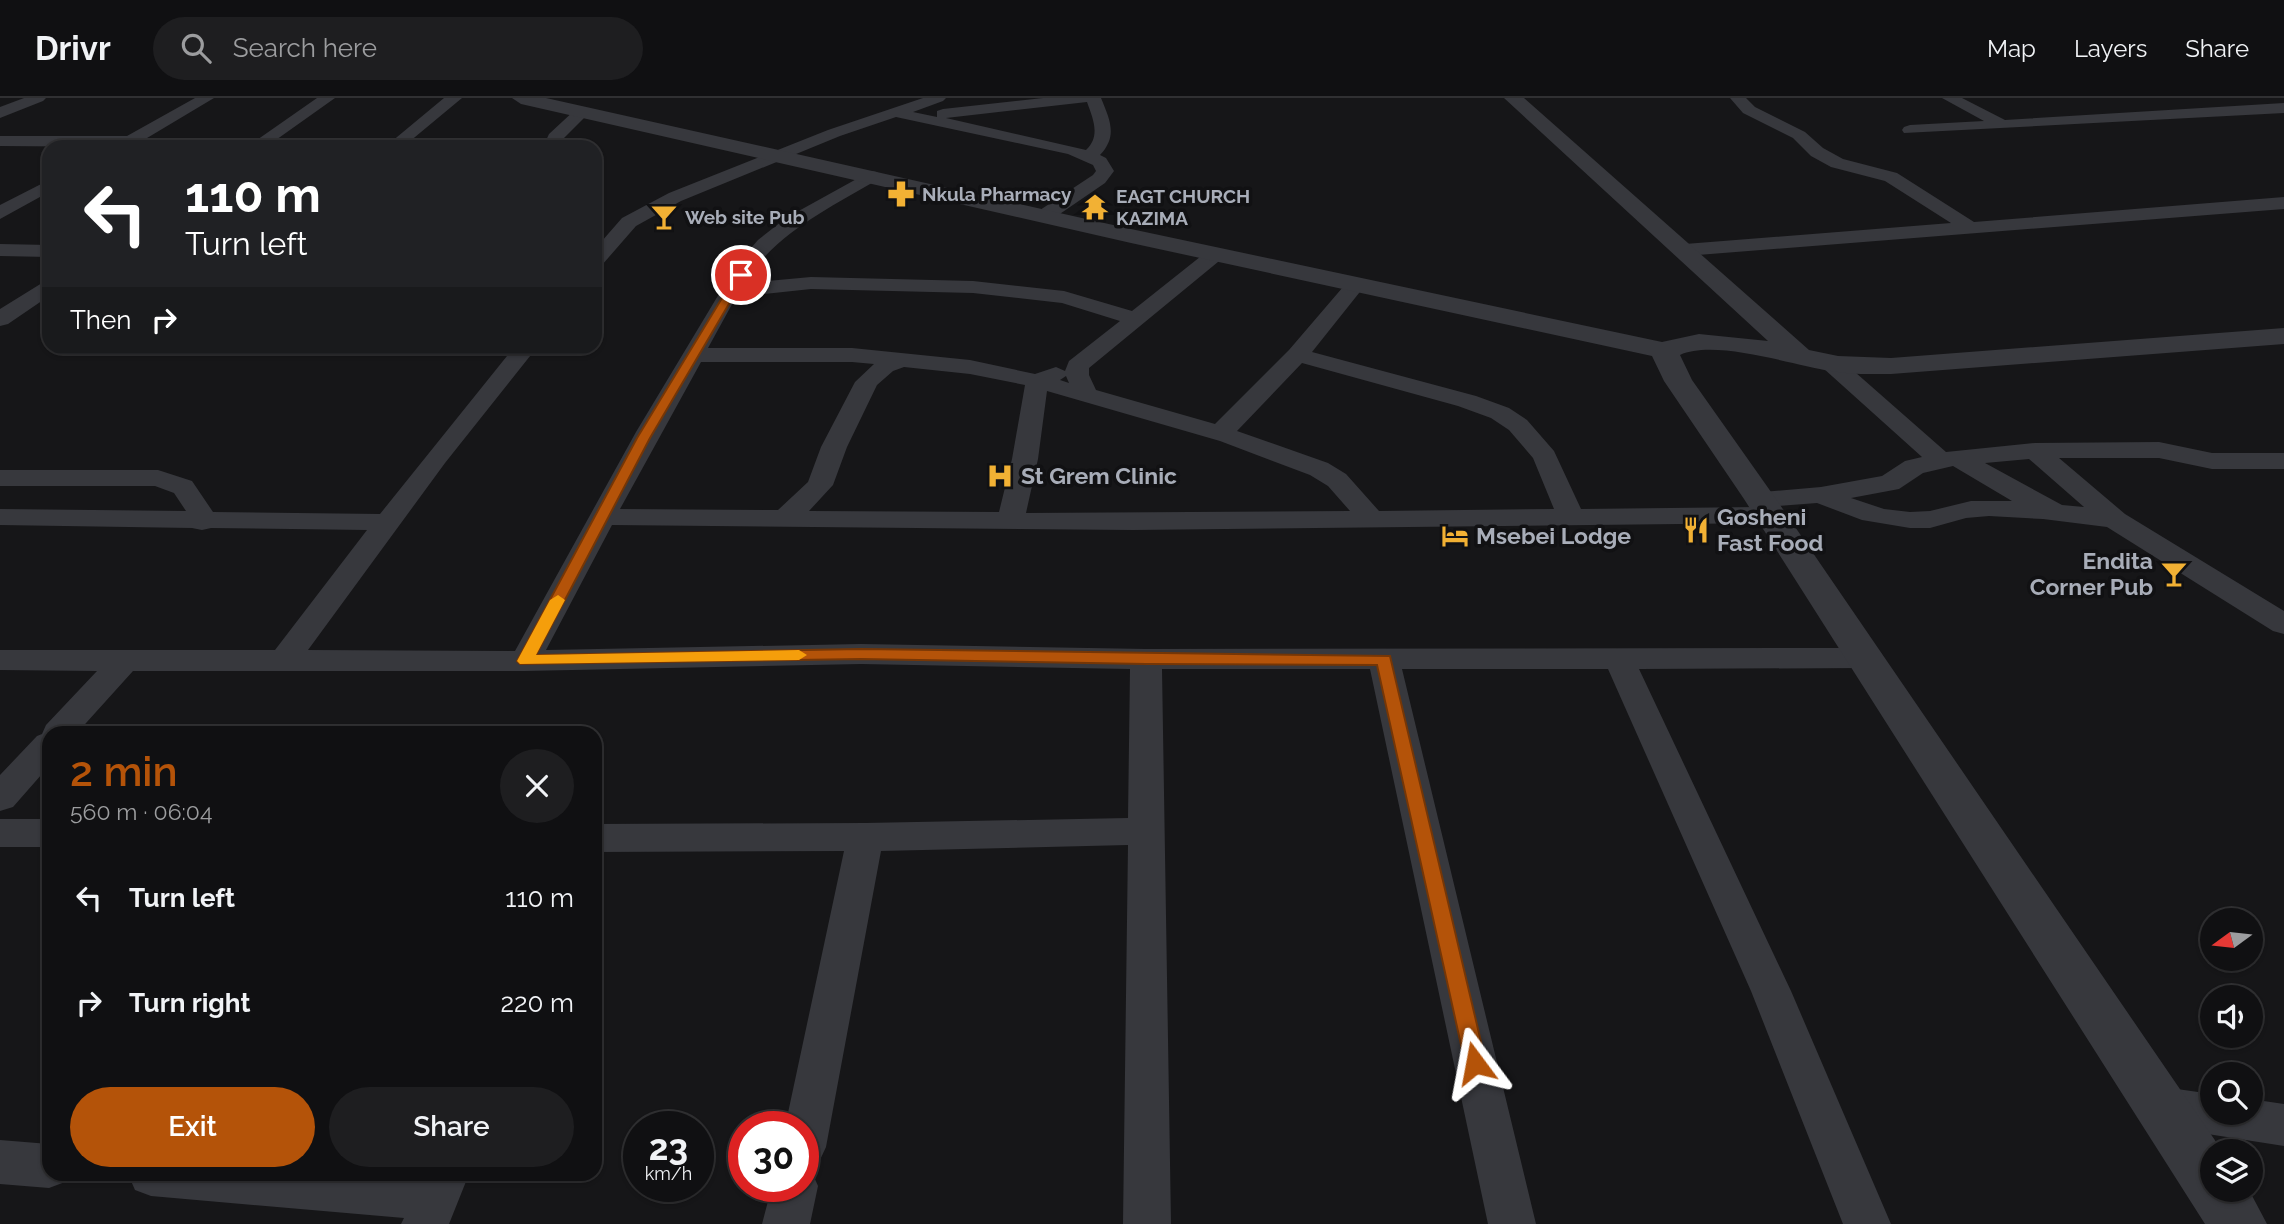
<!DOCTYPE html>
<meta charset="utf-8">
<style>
:root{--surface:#101012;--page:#1e1e20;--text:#f1f3f6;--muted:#9c9d9f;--line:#303032;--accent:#b45309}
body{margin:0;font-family:Raleway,sans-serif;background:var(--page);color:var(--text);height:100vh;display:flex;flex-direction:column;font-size:26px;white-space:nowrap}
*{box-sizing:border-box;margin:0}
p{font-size:23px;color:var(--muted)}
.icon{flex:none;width:38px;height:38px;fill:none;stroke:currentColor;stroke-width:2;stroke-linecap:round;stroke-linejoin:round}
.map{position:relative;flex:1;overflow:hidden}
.sheet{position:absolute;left:42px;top:628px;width:560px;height:455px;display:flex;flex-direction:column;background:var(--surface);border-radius:21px;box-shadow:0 2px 5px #0004,0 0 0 2px var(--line)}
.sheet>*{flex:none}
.top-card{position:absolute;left:42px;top:42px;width:560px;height:214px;border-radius:21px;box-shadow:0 2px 5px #0004,0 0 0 2px var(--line);background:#202124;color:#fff;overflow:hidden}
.needle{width:46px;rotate:255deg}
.tools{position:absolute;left:2200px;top:810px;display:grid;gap:14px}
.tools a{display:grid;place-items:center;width:63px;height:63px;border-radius:50%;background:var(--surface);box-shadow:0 2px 5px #0004,0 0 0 2px var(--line);font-size:35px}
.speed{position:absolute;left:623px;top:1013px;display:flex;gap:14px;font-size:35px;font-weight:700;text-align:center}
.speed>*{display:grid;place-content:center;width:91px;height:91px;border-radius:50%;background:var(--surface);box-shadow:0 2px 5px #0004,0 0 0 2px var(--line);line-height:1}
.speed small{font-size:18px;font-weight:400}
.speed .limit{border:10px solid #d22;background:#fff;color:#111}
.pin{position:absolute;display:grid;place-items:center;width:60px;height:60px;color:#fff;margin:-30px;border:4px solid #fff;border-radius:50%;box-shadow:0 2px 7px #0007}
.me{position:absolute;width:77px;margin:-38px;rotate:347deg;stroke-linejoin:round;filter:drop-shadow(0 0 5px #0008)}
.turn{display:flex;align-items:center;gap:24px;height:147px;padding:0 28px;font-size:32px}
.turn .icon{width:91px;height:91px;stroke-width:2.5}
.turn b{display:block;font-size:49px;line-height:60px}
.then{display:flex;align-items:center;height:66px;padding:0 28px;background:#0003;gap:14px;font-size:26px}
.round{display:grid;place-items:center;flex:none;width:74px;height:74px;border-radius:37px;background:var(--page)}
.head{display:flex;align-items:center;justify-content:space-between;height:119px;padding:0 28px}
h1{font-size:42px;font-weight:600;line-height:52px;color:var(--accent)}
.action{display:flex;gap:14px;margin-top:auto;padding:14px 28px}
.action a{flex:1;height:80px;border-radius:42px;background:var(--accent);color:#fff;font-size:28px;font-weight:600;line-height:80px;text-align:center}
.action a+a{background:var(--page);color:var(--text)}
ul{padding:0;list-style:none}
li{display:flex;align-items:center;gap:21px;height:105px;padding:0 28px}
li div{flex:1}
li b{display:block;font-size:26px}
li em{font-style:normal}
header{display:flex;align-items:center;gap:42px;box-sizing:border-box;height:98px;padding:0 35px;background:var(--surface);border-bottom:2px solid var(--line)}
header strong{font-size:33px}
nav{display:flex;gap:38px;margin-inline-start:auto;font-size:24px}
.search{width:490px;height:63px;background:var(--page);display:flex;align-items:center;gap:18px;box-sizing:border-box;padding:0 24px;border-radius:38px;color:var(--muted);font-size:26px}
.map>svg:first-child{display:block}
.built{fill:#222225}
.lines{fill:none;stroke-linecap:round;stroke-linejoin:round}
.minor{fill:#37383d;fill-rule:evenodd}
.tertiary{fill:#37383d;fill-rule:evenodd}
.route{fill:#b45309;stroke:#753606;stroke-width:2}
.slow{fill:#f59e0b}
.labels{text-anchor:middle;stroke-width:7;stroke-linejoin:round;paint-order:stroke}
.far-poi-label{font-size:19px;font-weight:bold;fill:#a8adb8;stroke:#111113;text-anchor:start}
.poi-label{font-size:23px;font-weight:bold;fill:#a8adb8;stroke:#111113;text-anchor:start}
</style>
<header>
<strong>Drivr</strong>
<div class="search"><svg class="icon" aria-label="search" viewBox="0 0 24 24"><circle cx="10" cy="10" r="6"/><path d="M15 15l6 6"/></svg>Search here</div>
<nav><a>Map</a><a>Layers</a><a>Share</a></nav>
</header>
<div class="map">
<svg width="2284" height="1126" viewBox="0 0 2284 1126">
<rect width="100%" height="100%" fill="#161618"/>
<path class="built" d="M 520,42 L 548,46 L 545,49 L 411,49 L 415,46 Z"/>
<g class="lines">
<path class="minor" d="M 24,0 L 46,0 L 43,3 L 0,20 L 0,9 Z
M 195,0 L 214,0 L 132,49 L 0,48 L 0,38 L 127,38 Z
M 317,0 L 335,0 L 266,49 L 247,49 Z
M 444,0 L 462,0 L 403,49 L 385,49 Z
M 923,0 L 946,0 L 943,3 L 913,14 L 937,19 L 937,13 L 943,11 L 1043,0 L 1101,0 C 1110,22 1118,38 1100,57 L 1106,60 L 1114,73 L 1105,85 L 1051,122 L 1044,124 L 1035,118 L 1037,114 L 1093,77 L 1096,73 L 1093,67 L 1068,56 L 896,19 L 840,38 L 681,103 L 636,128 L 602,167 L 595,169 L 595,151 L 622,120 L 669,95 L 828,32 ZM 1087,4 C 1093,21 1101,38 1086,52 L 946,20 Z
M 1730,0 L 1746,0 L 1755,9 L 1805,34 L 1823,50 L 1843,61 L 1897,75 L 1974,124 L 2284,99 L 2284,111 L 1685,158 L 1678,156 L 1675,152 L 1678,148 L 1685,146 L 1951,125 L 1885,83 L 1831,69 L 1811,58 L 1793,40 L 1743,15 Z
M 1942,0 L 1962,0 L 2005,22 L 2284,5 L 2284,15 L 1904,35 L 1902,32 L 1904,29 L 1910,27 L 1984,23 Z
M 582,9 L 590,14 L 562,42 L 559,49 L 543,49 L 549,36 L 576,11 Z
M 871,73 L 877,74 L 880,78 L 877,82 C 828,111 776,135 744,185 L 811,179 L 973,183 L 1064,193 L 1132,213 L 1210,151 L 1224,151 L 1227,155 L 1224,159 L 1089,270 L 1089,277 L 1096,292 L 1215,326 L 1289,252 L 1349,182 L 1363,182 L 1366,186 L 1363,190 L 1312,254 L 1476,298 L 1509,310 L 1527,322 L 1554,353 L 1581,411 L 1759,409 L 1751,407 L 1747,401 L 1751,395 L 1821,389 L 1882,378 L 1905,363 L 1922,359 L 1823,270 L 1820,265 L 1823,260 L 1839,260 L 1946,354 L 2035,345 L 2159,344 L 2212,355 L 2284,355 L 2284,371 L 2212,371 L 2159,360 L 2059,360 L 2125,416 L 2284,513 L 2284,536 L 2273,533 L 2107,429 L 2043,421 L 1989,418 L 1966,420 L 1930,430 L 1910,430 L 1862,422 L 1817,405 L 1763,409 L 1779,411 L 1783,417 L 1779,423 L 1769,425 L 1133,432 L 612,427 L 546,552 L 861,546 L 1146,551 L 1864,550 L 1875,553 L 1880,560 L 1875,567 L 1864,570 L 1639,571 L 1791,893 L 1891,1126 L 1843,1126 L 1751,893 L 1608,571 L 1402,571 L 1536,1126 L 1488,1126 L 1370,571 L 1162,571 L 1171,1126 L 1123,1126 L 1128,747 L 881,753 L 826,1049 L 819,1064 L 805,1070 L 811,1072 L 818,1088 L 810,1126 L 762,1126 L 772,1088 L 803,1088 L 803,1029 L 785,1029 L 844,753 L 595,754 L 595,726 L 865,725 L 1128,720 L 1130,571 L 861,566 L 525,573 L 133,573 L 77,635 L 49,635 L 49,668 L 13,709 L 0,713 L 0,677 L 37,638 L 42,636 L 46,627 L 97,573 L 0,572 L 0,552 L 275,552 L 367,432 L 211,430 L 202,432 L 192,430 L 0,427 L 0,411 L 186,413 L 174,395 L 155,388 L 0,388 L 0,372 L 158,372 L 192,383 L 213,414 L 380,416 L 515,248 L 538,248 L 445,365 L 308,552 L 515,553 L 636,334 L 737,166 L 758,142 L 786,120 ZM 811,191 L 973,195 L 1062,205 L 1120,223 L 1069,263 L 1065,273 L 1056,269 L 1035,276 L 970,262 L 852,250 L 708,250 L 736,199 ZM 701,264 L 852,264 L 874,266 L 855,284 L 821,349 L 808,384 L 778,412 L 620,411 ZM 1302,265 L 1458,308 L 1491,320 L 1509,332 L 1533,360 L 1554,411 L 1379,413 L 1346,376 L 1328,365 L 1237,333 ZM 904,269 L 970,276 L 1025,287 L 1012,361 L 999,414 L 809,413 L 833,387 L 847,349 L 877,287 L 893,273 ZM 1066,278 L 1069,285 L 1060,282 ZM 1047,293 L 1220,343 L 1310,377 L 1328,388 L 1350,413 L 1026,415 L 1038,361 ZM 2029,361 L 2084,409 L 2062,407 L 1985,365 ZM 1953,368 L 2012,403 L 1971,403 L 1930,413 L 1910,414 L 1884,411 L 1851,400 L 1899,391 L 1923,375 Z
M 49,82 L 49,94 L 0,121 L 0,107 Z
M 0,146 L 49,147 L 49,159 L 0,158 Z
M 49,183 L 49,198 L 8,226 L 0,228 L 0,211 L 42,185 Z
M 0,721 L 49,721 L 49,749 L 0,749 Z
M 2163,989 L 2212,996 L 2212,1015 L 2250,1015 L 2250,1001 L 2284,1006 L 2284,1048 L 2163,1029 L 2147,1023 L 2141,1009 L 2147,995 Z
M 0,1042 L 49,1046 L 49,1076 L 68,1076 L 65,1084 L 49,1090 L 0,1086 Z
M 128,1076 L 469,1076 L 449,1126 L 401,1126 L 404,1120 L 151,1098 L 135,1092 Z"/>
<path class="tertiary" d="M 512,0 L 546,0 L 1131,131 L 1662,244 L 1699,236 L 1768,243 L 1504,0 L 1524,0 L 1809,252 L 1838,258 L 1891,260 L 2284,230 L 2284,246 L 1891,276 C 1871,276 1851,277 1831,273 C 1792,267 1715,241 1680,257 L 1692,282 L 1776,401 L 2223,1054 L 2212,1054 L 2212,1092 L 2249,1092 L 2267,1126 L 2205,1126 L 1744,401 L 1664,283 L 1652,258 L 1131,145 L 521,6 Z"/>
</g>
<path class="route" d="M 741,174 L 746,177 L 650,340 L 536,557 L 861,551 L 1390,558 L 1486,965 L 1483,972 L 1475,975 L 1468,972 L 1465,965 L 1377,567 L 1146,566 L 861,561 L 520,566 L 517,563 L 637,340 L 736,177 Z"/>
<path class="slow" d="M 558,497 L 565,502 L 536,557 L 799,552 L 807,557 L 799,562 L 520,566 L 517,563 L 550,502 Z"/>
<defs>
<g id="pharmacy-bare" transform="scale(2.1)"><path d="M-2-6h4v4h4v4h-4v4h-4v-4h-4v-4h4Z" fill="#f2b134" stroke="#111113" stroke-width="2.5" paint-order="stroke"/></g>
<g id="temple-bare" transform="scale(2.1)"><path d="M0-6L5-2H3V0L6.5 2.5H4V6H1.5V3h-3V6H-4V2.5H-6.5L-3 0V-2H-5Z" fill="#f2b134" stroke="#111113" stroke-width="2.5" paint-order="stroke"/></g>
<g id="bar-bare" transform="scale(2.1)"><path d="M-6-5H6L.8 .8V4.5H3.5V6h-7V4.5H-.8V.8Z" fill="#f2b134" stroke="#111113" stroke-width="2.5" paint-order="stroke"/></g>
<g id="hospital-bare" transform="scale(2.1)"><path d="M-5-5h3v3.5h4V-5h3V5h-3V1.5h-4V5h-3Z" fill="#f2b134" stroke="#111113" stroke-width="2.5" paint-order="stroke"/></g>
<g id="restaurant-bare" transform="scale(2.1)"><path d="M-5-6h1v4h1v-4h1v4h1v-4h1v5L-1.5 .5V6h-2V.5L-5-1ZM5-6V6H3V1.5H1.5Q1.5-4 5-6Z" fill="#f2b134" stroke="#111113" stroke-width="2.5" paint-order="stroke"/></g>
<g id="hotel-bare" transform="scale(2.1)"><path d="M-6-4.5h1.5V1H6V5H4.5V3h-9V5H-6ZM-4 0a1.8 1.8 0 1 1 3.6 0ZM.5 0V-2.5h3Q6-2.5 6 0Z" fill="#f2b134" stroke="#111113" stroke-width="2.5" paint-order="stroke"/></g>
</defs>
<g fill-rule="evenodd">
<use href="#pharmacy-bare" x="901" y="96"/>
<use href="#temple-bare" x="1095" y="109"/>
<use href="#bar-bare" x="664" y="119"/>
<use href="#hospital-bare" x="1000" y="378"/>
<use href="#restaurant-bare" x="1696" y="432"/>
<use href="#hotel-bare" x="1455" y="438"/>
<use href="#bar-bare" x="2174" y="476"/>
</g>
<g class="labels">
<g class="far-poi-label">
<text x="922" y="103">Nkula Pharmacy</text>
<text x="1116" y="105">EAGT CHURCH<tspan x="1116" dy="22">KAZIMA</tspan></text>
<text x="685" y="126">Web site Pub</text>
</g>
<g class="poi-label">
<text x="1021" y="386">St Grem Clinic</text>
<text x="1717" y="427">Gosheni<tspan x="1717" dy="26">Fast Food</tspan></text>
<text x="1476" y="446">Msebei Lodge</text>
<text x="2153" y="471" text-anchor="end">Endita<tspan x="2153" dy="26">Corner Pub</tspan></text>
</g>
</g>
</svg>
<div class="tools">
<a><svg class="needle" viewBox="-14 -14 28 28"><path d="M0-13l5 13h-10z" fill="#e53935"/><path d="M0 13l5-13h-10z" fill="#9c9d9f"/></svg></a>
<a><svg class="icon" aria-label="sound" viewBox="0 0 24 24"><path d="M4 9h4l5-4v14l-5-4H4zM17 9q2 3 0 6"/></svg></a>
<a><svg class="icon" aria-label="search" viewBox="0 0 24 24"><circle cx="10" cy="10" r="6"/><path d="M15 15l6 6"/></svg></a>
<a><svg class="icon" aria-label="layers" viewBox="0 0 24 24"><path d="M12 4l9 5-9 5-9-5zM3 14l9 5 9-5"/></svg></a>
</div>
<div class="speed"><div>23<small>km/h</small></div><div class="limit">30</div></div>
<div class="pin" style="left:741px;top:177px;background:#d93025"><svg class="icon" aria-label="arrive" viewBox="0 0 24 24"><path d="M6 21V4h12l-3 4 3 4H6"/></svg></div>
<svg class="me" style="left:1475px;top:965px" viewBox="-20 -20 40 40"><path d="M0-17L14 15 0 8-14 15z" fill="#b45309" stroke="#fff" stroke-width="4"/></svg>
<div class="top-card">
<div class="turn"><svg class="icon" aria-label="left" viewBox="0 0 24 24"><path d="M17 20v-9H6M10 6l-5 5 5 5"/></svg><div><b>110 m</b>Turn left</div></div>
<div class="then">Then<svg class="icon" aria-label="right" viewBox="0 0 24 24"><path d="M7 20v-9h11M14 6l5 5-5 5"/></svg></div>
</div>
<section class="sheet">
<div class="head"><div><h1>2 min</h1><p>560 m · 06:04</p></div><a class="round"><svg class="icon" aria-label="close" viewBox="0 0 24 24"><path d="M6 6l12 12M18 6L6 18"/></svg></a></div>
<ul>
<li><svg class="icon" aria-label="left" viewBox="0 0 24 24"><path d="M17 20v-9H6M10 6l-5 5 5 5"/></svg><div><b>Turn left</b></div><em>110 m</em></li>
<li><svg class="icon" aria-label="right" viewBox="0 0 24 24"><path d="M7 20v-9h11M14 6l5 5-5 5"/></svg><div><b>Turn right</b></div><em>220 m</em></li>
</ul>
<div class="action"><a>Exit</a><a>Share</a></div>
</section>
</div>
